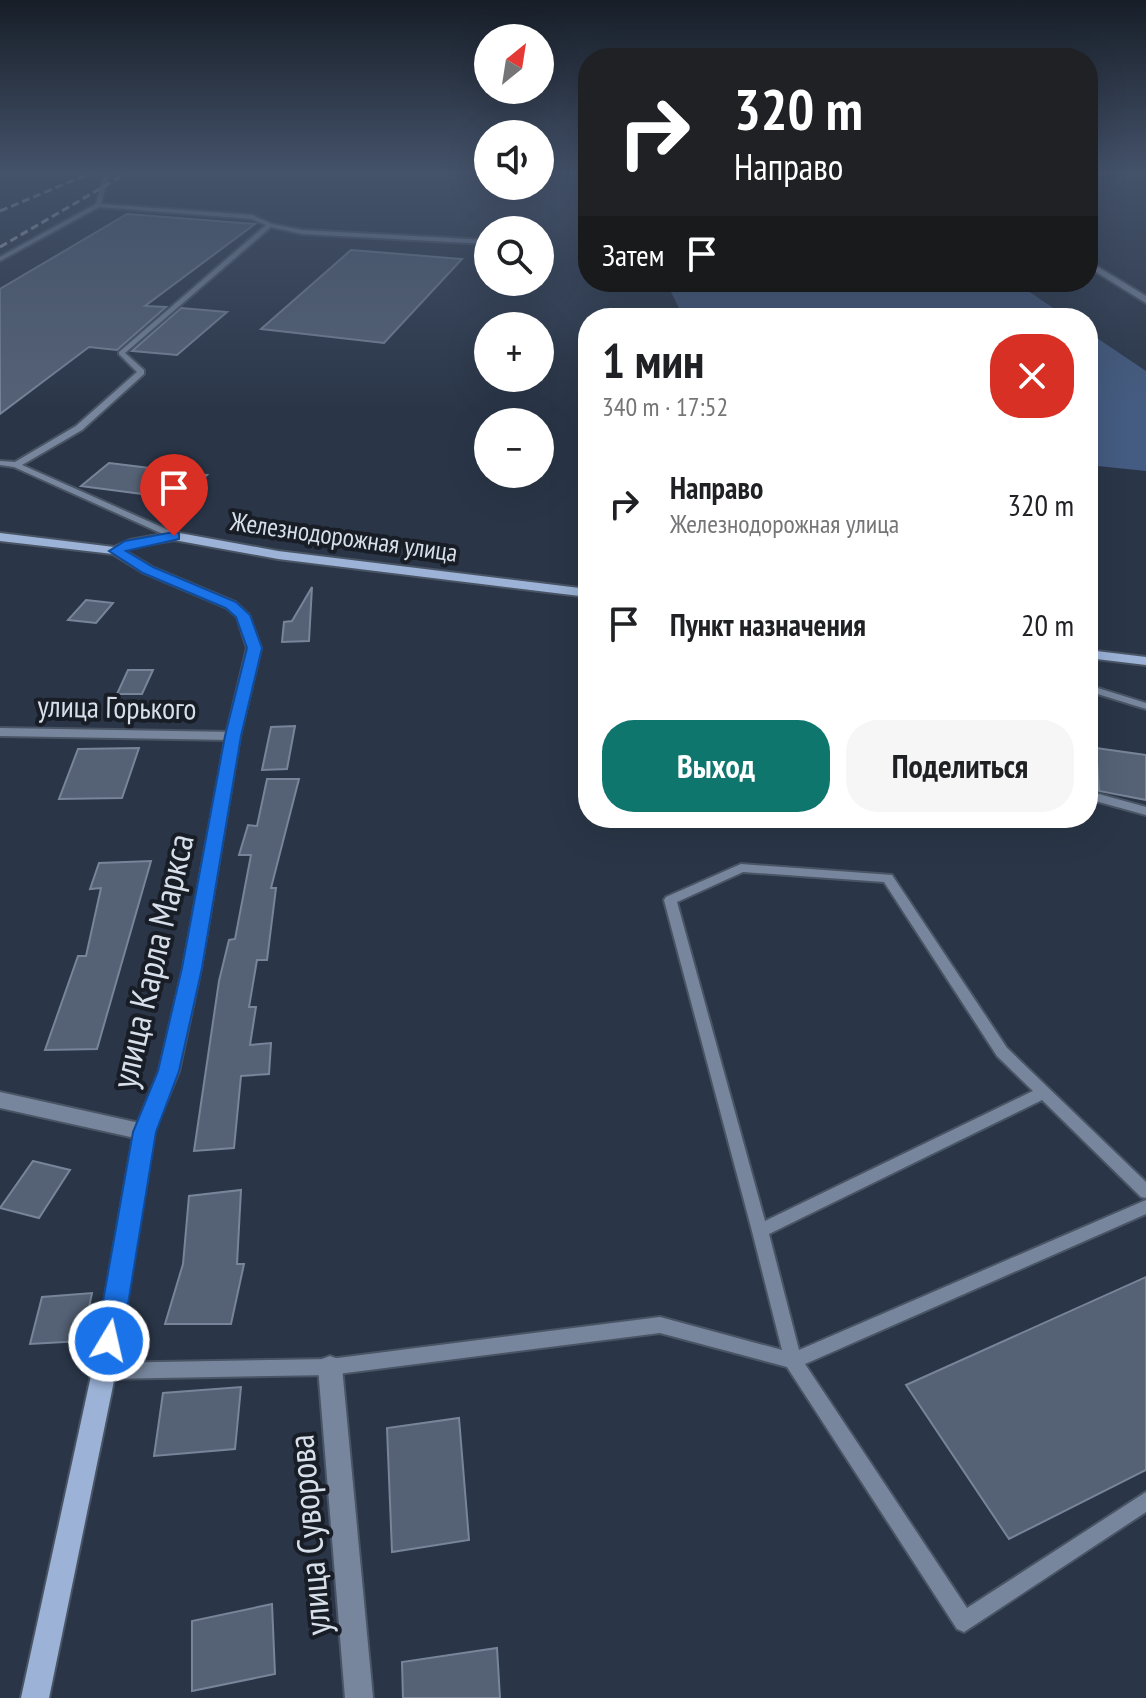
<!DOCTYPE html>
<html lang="ru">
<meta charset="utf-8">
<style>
:root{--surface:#fff;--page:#f6f6f6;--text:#202124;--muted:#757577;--accent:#0f766e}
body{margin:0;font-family:"PT Sans Narrow",sans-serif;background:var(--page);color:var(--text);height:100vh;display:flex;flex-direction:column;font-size:30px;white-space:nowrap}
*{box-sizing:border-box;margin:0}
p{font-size:26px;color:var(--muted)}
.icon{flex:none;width:44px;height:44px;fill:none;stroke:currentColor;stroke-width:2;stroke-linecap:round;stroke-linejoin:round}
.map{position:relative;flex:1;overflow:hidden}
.side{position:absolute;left:578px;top:308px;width:520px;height:520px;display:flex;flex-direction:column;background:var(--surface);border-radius:32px;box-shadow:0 8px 32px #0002}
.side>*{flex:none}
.banner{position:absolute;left:578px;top:48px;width:520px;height:244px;border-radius:32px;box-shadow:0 8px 32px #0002;background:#202124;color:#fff;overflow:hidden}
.needle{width:52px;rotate:30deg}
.tools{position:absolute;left:474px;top:24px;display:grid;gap:16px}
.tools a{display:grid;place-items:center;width:80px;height:80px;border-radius:50%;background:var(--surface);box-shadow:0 8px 32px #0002;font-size:40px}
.pin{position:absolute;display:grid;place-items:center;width:68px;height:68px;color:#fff;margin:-82px -34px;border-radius:50% 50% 50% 0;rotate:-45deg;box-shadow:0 0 8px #0007}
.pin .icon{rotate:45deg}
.me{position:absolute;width:88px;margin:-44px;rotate:9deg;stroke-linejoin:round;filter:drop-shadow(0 0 6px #0008)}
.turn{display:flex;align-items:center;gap:28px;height:168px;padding:0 24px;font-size:36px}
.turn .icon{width:104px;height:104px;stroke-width:2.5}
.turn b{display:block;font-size:56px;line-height:68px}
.then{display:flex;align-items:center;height:76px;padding:0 24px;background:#0003;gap:16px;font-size:30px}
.round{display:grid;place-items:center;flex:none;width:84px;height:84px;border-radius:32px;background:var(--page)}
.head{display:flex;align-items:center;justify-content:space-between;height:136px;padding:0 24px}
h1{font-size:48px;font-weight:600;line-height:60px}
.cta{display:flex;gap:16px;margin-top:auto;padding:16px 24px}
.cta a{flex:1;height:92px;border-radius:32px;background:var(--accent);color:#fff;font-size:32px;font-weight:600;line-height:92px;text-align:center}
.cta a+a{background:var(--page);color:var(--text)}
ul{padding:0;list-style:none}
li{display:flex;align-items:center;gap:24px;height:120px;padding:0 24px}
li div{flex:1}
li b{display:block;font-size:30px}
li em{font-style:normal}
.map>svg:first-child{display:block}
.green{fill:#445c81}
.building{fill:#556276;stroke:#778499;stroke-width:2}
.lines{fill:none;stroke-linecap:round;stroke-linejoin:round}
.lane-casing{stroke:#495465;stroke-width:4}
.street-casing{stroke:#495465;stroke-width:4}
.secondary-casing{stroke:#495465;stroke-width:4}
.lane{fill:#77869d;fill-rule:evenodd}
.street{fill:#77869d;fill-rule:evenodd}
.secondary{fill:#9cb3d7;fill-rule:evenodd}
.rail{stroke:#aeb7c3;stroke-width:3;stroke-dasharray:8 4;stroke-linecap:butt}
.route{fill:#1a73e8;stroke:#114b97;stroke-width:2}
.labels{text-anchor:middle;stroke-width:8;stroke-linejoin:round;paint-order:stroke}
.far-street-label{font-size:26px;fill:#d7dfea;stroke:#181d26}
.street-label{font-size:30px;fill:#d7dfea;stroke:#181d26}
.near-street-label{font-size:36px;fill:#d7dfea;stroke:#181d26}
</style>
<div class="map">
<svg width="1146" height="1698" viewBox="0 0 1146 1698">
<rect width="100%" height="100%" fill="#2a3648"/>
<path class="green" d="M 666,282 L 1015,282 L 1068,318 L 684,318 Z
M 1088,332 L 1146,371 L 1146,471 L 1088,465 Z"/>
<path class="building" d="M 127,214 L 255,224 L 145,306 L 166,307 L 117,350 L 89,347 L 0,414 L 0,289 Z
M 351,250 L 462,259 L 384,343 L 261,329 Z
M 181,308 L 227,312 L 177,355 L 132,351 Z
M 109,463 L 207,475 L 180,499 L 81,486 Z
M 312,587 L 309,641 L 282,642 L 284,622 L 292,621 Z
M 86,600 L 113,603 L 96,623 L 68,620 Z
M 128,670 L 153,670 L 142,694 L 117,694 Z
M 295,726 L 287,769 L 262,770 L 271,727 Z
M 139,748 L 122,798 L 59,799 L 78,749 Z
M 1096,748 L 1146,755 L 1146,800 L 1099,791 Z
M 267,779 L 299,779 L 271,888 L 276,888 L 267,960 L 257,960 L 249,1007 L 256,1007 L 250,1045 L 271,1043 L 269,1074 L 241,1076 L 234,1148 L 194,1151 L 219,981 L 229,940 L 235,939 L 251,855 L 239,855 L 248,825 L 257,826 Z
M 151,861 L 97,1049 L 45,1050 L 78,956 L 86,956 L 101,888 L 90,889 L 99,863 Z
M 33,1161 L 70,1170 L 39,1218 L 0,1208 Z
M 241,1190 L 237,1264 L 244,1264 L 231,1324 L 165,1324 L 183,1264 L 189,1196 Z
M 1146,1277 L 1146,1470 L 1009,1539 L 906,1385 Z
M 92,1293 L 82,1341 L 30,1344 L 42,1297 Z
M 241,1387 L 235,1449 L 154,1456 L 163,1393 Z
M 459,1418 L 469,1540 L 392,1552 L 387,1428 Z
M 272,1604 L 275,1674 L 192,1691 L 192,1621 Z
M 497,1648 L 500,1698 L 403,1698 L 402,1662 Z"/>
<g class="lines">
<g class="lane-casing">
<path id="lane" d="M 104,173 L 109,173 L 101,204 L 252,215 L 272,224 L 302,230 L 488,240 L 488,244 L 302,234 L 271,227 L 125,353 L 144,370 L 144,374 L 82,430 L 22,465 L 177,534 L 178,536 L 174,539 L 14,467 L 0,465 L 0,461 L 15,462 L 76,426 L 137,372 L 119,354 L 119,352 L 266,225 L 251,219 L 99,207 L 0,261 L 0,257 L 96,204 Z
M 540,235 L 543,236 L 544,237 L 540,239 Z
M 1088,685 L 1146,703 L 1146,709 L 1088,691 Z
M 1088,791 L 1146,807 L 1146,815 L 1088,799 Z
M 741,864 L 892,875 L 1007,1048 L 1146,1182 L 1146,1198 L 1141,1197 L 1042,1100 L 769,1234 L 799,1350 L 1146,1200 L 1146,1214 L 805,1364 L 967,1608 L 1146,1492 L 1146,1512 L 964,1632 L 957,1629 L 787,1367 L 660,1333 L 330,1375 L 104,1379 L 98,1377 L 95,1371 L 98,1365 L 104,1363 L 330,1359 L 660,1317 L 782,1350 L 752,1231 L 664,900 L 666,897 ZM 743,872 L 884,882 L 997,1056 L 1033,1091 L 765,1221 L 677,902 Z"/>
</g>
<g class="street-casing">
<path id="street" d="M 1088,261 L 1146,296 L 1146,303 L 1088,267 Z
M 0,728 L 233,732 L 240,736 L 233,740 L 0,736 Z
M 0,1092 L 144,1124 L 151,1126 L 154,1132 L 151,1138 L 144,1140 L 0,1108 Z
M 330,1356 L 338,1359 L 342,1367 L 373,1698 L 345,1698 L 318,1367 L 322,1359 Z"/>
</g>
<g class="secondary-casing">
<path id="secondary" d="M 174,532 L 278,551 L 588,589 L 588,597 L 278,559 L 174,540 L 133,547 L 125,551 L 152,567 L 235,602 L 249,615 L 261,648 L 240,736 L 201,968 L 179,1071 L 154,1132 L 116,1371 L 49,1698 L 21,1698 L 92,1371 L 134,1132 L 159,1071 L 183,968 L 226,736 L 247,648 L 237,617 L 227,608 L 144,573 L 113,554 L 0,541 L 0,533 L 114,547 L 130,540 Z
M 1088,650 L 1146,657 L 1146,665 L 1088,658 Z"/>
</g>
<use href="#lane" class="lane"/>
<use href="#street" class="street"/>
<use href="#secondary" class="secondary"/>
<path class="rail" d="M 0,211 L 91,173
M 0,247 L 127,173"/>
</g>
<linearGradient id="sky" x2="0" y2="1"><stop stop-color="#171e28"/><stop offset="0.42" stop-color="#44526a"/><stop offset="1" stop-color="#44526a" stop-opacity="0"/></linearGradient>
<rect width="1146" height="411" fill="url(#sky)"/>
<path class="route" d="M 174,532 L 179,533 L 179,539 L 126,551 L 153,567 L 236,602 L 250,615 L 262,648 L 241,736 L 202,968 L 179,1071 L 156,1132 L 122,1341 L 118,1350 L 109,1353 L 100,1350 L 96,1341 L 133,1132 L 158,1071 L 182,968 L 225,736 L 247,648 L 236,617 L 226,608 L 143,573 L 109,551 L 125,541 Z"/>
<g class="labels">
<g class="far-street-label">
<text transform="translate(344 537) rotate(8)" y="9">Железнодорожная улица</text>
</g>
<g class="street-label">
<text transform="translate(117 708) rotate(1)" y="10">улица Горького</text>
</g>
<g class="near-street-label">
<text transform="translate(152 961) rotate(-77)" y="13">улица Карла Маркса</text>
<text transform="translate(309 1535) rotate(-95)" y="13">улица Суворова</text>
</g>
</g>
</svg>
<div class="tools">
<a><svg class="needle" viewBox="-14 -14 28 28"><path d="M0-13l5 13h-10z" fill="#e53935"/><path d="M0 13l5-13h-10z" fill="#757577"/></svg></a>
<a><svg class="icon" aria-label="sound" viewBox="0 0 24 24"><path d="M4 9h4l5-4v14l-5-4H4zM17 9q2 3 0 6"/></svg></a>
<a><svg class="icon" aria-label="search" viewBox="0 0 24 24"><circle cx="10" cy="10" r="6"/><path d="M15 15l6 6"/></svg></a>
<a>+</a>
<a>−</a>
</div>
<div class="pin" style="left:174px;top:536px;background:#d93025"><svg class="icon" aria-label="arrive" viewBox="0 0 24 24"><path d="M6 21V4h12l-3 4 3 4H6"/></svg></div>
<svg class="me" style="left:109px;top:1341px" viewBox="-20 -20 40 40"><circle r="17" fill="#1a73e8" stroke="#fff" stroke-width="3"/><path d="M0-11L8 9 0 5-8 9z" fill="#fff"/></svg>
<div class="banner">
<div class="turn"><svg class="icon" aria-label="right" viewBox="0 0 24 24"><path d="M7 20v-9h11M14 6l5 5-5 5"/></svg><div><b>320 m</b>Направо</div></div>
<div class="then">Затем<svg class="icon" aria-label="arrive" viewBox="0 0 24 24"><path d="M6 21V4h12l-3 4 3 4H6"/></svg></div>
</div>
<section class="side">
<div class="head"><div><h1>1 мин</h1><p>340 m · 17:52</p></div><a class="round" style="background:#d93025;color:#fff"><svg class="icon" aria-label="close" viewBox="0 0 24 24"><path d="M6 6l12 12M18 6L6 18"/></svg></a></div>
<ul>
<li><svg class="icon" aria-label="right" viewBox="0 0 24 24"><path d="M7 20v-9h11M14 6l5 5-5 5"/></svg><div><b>Направо</b><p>Железнодорожная улица</p></div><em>320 m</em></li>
<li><svg class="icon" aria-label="arrive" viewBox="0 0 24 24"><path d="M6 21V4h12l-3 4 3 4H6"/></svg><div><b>Пункт назначения</b></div><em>20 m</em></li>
</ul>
<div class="cta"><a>Выход</a><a>Поделиться</a></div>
</section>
</div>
